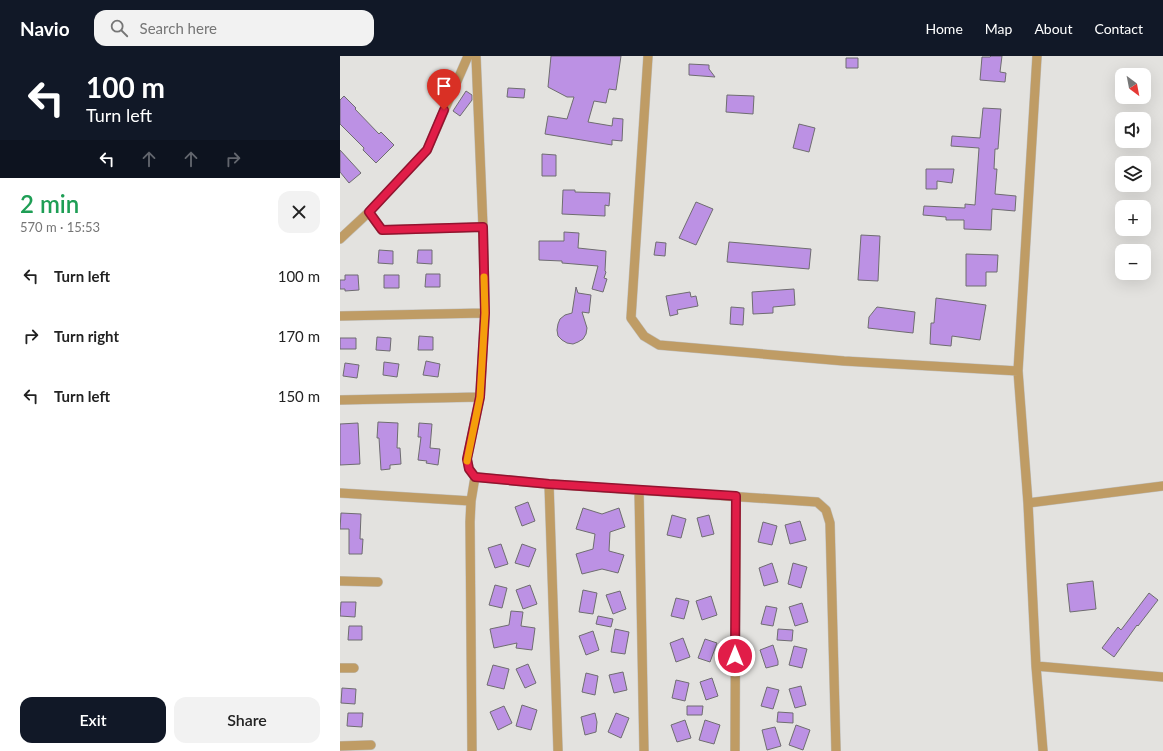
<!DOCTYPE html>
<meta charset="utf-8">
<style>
:root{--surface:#fff;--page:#f2f2f2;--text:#222;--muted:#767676;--accent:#111827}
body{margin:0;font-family:Lato,sans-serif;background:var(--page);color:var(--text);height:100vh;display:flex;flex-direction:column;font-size:15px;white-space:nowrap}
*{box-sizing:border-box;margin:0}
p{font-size:13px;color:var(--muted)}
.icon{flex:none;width:22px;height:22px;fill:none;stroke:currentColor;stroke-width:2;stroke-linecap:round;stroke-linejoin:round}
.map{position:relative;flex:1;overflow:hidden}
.panel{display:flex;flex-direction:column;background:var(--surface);width:340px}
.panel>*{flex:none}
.hud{background:#111827;color:#fff;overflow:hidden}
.needle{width:26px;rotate:148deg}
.controls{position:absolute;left:775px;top:12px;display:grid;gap:8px}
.controls a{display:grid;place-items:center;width:36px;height:36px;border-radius:8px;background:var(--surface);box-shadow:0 4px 16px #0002;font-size:20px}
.pin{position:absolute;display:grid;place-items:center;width:34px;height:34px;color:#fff;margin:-41px -17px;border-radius:50% 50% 50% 0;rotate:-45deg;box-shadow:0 0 4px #0007}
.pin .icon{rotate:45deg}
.me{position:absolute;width:44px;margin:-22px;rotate:0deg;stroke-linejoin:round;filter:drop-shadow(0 0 3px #0008)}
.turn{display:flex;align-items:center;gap:14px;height:84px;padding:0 20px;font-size:18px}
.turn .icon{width:52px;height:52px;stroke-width:2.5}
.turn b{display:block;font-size:28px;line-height:34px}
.lanes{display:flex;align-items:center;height:38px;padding:0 20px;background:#0003;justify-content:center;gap:20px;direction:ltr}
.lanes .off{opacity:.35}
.round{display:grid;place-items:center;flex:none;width:42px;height:42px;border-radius:12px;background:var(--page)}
.overview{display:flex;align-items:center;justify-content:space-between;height:68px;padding:0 20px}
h1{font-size:24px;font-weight:600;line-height:30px;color:#1e9e55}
.action{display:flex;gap:8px;margin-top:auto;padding:8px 20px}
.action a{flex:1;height:46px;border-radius:12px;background:var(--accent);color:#fff;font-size:16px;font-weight:600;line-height:46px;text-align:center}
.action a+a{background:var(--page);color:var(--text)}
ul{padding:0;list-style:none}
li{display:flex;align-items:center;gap:12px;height:60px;padding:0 20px}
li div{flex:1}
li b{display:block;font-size:15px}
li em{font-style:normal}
header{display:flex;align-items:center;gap:24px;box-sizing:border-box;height:56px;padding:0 20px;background:var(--accent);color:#fff}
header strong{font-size:19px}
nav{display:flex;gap:22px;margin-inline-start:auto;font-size:14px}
.search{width:280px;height:36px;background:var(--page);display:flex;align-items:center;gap:10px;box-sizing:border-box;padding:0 14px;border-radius:12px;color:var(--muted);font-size:15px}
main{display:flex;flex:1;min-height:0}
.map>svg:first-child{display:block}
.building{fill:#bc91e4;stroke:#6f6d70}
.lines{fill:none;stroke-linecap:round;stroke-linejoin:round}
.minor-casing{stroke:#bfbebb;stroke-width:10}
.minor{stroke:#bf9c65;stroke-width:9}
.route-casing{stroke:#92132f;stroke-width:10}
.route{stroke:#e11d48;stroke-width:7}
.slow{stroke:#f59e0b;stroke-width:7}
</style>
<header>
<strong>Navio</strong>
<div class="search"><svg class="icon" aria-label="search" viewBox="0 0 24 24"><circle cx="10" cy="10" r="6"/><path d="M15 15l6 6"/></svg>Search here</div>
<nav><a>Home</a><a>Map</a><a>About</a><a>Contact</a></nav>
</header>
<main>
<section class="panel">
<div class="hud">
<div class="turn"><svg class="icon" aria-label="left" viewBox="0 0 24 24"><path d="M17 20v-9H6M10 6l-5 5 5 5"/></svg><div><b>100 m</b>Turn left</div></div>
<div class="lanes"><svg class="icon" aria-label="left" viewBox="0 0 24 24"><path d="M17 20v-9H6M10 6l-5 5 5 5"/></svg><svg class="icon off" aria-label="ahead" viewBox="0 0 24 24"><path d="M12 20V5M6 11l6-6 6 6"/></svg><svg class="icon off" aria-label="ahead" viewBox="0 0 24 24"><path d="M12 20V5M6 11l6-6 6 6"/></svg><svg class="icon off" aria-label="right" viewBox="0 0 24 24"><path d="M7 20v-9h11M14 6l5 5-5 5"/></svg></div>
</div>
<div class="overview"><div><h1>2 min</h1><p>570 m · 15:53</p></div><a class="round"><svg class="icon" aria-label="close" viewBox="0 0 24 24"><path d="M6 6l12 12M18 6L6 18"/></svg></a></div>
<ul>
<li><svg class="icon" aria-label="left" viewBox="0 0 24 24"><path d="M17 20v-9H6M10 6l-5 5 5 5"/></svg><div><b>Turn left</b></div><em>100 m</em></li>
<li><svg class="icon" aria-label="right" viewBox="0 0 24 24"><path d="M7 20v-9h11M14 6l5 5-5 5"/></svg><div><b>Turn right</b></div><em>170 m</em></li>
<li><svg class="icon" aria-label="left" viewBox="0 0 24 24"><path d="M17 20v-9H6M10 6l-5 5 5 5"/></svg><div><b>Turn left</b></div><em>150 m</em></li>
</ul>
<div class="action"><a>Exit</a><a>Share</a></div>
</section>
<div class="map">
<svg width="823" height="695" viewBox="0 0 823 695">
<rect width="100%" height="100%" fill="#e3e2df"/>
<path class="building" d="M 211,0 L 281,0 L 276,34 L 269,33 L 266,47 L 254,45 L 248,66 L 272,70 L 273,62 L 283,63 L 282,85 L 272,84 L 272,89 L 205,78 L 208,60 L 227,63 L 234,41 L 227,41 L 208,31 Z
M 651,0 L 662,0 L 660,16 L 666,17 L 665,26 L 640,24 L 642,1 L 650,1 Z
M 506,2 L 518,2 L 518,12 L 506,12 Z
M 349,8 L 369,9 L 369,13 L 375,21 L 349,19 Z
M 168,32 L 185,33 L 184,42 L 167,41 Z
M 126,35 L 132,39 L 132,44 L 120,60 L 113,55 Z
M 387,39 L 414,40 L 413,58 L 386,56 Z
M 4,40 L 16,52 L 15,53 L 39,78 L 41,76 L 54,89 L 36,107 L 23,94 L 24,92 L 0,68 L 0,44 Z
M 643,52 L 661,53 L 658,93 L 655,93 L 654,113 L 657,113 L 655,138 L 676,140 L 675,155 L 652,153 L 651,174 L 624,173 L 624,164 L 606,164 L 606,161 L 583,159 L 584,150 L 625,152 L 625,148 L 635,149 L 639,92 L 611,90 L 612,80 L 640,82 Z
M 459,68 L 475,72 L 469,96 L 453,92 Z
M 0,94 L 21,117 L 9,127 L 0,116 Z
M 202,98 L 216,99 L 216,120 L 202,120 Z
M 586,113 L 614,113 L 612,127 L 597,125 L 597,133 L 586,133 Z
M 223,134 L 235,134 L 235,136 L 270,137 L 269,150 L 265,149 L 265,160 L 222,158 Z
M 356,146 L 373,153 L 356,189 L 339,182 Z
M 224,176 L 239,177 L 238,192 L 266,195 L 265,215 L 266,216 L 264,222 L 267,223 L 263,236 L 252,233 L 258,210 L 222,207 L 222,205 L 199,204 L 199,185 L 224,185 Z
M 521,179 L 540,180 L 538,225 L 518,224 Z
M 316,186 L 326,187 L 325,200 L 314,199 Z
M 389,186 L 471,193 L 469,213 L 387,206 Z
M 39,194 L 53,195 L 53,208 L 38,207 Z
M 78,194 L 92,194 L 92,208 L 77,207 Z
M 626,198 L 658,199 L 657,216 L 646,216 L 646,230 L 626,230 Z
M 86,218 L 100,218 L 100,231 L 85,231 Z
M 5,219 L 18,219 L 19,234 L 5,235 L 5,233 L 0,233 L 0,224 L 5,224 Z
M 44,219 L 59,219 L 59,232 L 44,232 Z
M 236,231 L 238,237 L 251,239 L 249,257 L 242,256 L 247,272 L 246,278 L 243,283 L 238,286 L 233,288 L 227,287 L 222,284 L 218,280 L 217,274 L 218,268 L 220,263 L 225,259 L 232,257 Z
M 454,233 L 455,249 L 433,251 L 433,257 L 413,258 L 412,236 Z
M 350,236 L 351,241 L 356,240 L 358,250 L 337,254 L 338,258 L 330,260 L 326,240 Z
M 596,242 L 646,249 L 640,284 L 612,280 L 611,290 L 590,288 L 591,267 L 594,267 Z
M 391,251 L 404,252 L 403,269 L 390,268 Z
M 537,251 L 575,256 L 573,277 L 528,272 L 529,261 Z
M 79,280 L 93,281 L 93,294 L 78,294 Z
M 37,281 L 51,282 L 50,295 L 36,294 Z
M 0,282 L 16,282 L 16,293 L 0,293 Z
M 86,305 L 100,308 L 98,321 L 83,319 Z
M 44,306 L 59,308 L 57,321 L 43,319 Z
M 5,307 L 19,309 L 17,322 L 3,320 Z
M 38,366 L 58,367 L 57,392 L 60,392 L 61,408 L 50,409 L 50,413 L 41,414 L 39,382 L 37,382 Z
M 18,367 L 20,408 L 0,409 L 0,368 Z
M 79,367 L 92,368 L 90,392 L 100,393 L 98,409 L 86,407 L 87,405 L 78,404 L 81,381 L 78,381 Z
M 188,446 L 195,465 L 182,470 L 175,451 Z
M 243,452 L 262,458 L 279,452 L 285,471 L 270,476 L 269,495 L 284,499 L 278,517 L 262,513 L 242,518 L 236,498 L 253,493 L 255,478 L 236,473 Z
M 1,457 L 21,458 L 20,483 L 23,483 L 22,498 L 9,498 L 9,473 L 0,473 Z
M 332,459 L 346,463 L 341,482 L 327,479 Z
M 369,459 L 374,478 L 362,481 L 357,462 Z
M 460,465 L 466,484 L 450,488 L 445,469 Z
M 423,466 L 437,470 L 432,489 L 418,486 Z
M 161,488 L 168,508 L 155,512 L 148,492 Z
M 182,488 L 196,493 L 189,511 L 175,507 Z
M 432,507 L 438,526 L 424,530 L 419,512 Z
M 453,507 L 467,511 L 461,532 L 448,528 Z
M 753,525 L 756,553 L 730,556 L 727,528 Z
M 155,529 L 167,532 L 162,552 L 149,549 Z
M 190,529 L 197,548 L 183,553 L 176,534 Z
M 243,534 L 257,537 L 253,558 L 239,556 Z
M 280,535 L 286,553 L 273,558 L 266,539 Z
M 809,537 L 818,544 L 798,570 L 797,569 L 774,601 L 762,592 L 778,571 L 781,574 Z
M 371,540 L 377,559 L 362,564 L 356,545 Z
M 336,542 L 349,545 L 344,563 L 331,560 Z
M 1,546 L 16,546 L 15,561 L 0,560 Z
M 462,547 L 468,566 L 455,570 L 449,551 Z
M 426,550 L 437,552 L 433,570 L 421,568 Z
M 171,555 L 183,556 L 181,570 L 195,572 L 192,594 L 176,592 L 177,587 L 154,592 L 150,573 L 169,569 Z
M 258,560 L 273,563 L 271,571 L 256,568 Z
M 9,570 L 22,570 L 22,584 L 8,584 Z
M 275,573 L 289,576 L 285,598 L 271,596 Z
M 438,573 L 453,574 L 452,585 L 437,584 Z
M 253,575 L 259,594 L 246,599 L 239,580 Z
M 343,582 L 350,601 L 336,606 L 330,587 Z
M 365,583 L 377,587 L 370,606 L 358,602 Z
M 433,589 L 438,605 L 438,609 L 426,612 L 420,594 Z
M 454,590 L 467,593 L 462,612 L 449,609 Z
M 188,608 L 196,627 L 185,632 L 176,613 Z
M 153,609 L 169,613 L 164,633 L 147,629 Z
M 283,616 L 287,634 L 274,637 L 269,619 Z
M 246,617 L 258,620 L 255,639 L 242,636 Z
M 372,622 L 378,640 L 366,644 L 360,626 Z
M 336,624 L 349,627 L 345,645 L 332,642 Z
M 461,630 L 466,649 L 455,652 L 449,633 Z
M 427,631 L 439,634 L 433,653 L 421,650 Z
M 2,632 L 16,633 L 15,648 L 1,647 Z
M 182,649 L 197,654 L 191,674 L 176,670 Z
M 164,650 L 172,667 L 158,674 L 150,656 Z
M 347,650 L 363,650 L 362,659 L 347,659 Z
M 438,656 L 453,657 L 453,667 L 437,666 Z
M 8,657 L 23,657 L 22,671 L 7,670 Z
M 255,657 L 257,666 L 256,676 L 245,679 L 241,661 Z
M 276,657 L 289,662 L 281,682 L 268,676 Z
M 345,664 L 351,682 L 337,686 L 331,669 Z
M 365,664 L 380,669 L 374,688 L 359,684 Z
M 456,669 L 470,674 L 463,694 L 449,689 Z
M 435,671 L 441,690 L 427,694 L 422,674 Z"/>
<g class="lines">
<g class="minor-casing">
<path id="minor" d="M 136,0 L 143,171 L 145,257 L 140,341 L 127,403 L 129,413 L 135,421 L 209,428 L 477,446 L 486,454 L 490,467 L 496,695
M 308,0 L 291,262 L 304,280 L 319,289 L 504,305 L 678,315
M 697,0 L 678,315 L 688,447 L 696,610 L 703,695
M 29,156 L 42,174 L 143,171
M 0,183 L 29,156 L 87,94 L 128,0
M 0,260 L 145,257
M 0,344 L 140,341
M 209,428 L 218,695
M 299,434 L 304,695
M 0,437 L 131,445
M 688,447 L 823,430
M 0,525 L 38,526
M 696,610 L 823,621
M 0,612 L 14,612
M 0,690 L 31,689
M 132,695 L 130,466 L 131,445 L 135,421
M 395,695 L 396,441"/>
</g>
<use href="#minor" class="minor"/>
</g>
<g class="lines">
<g class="route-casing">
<path id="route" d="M 104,54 L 87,94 L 29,156 L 42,174 L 143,171 L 145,257 L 140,341 L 127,403 L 129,413 L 135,421 L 209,428 L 396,440 L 395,600"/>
</g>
<use href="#route" class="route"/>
<path class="slow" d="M 127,405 L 140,341 L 145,257 L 144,221"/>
</g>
</svg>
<div class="controls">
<a><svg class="needle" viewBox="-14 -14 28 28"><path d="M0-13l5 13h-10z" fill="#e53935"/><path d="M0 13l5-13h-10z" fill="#767676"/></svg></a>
<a><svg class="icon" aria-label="sound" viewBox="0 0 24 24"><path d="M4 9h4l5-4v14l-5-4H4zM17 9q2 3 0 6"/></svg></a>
<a><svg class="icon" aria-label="layers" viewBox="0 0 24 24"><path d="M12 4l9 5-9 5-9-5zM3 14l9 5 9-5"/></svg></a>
<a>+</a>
<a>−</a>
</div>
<div class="pin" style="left:104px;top:54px;background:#d93025"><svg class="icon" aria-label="arrive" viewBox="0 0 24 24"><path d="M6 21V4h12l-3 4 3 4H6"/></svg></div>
<svg class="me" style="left:395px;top:600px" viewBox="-20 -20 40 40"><circle r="17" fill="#e11d48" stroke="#fff" stroke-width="3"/><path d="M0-11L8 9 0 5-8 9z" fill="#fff"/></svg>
</div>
</main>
